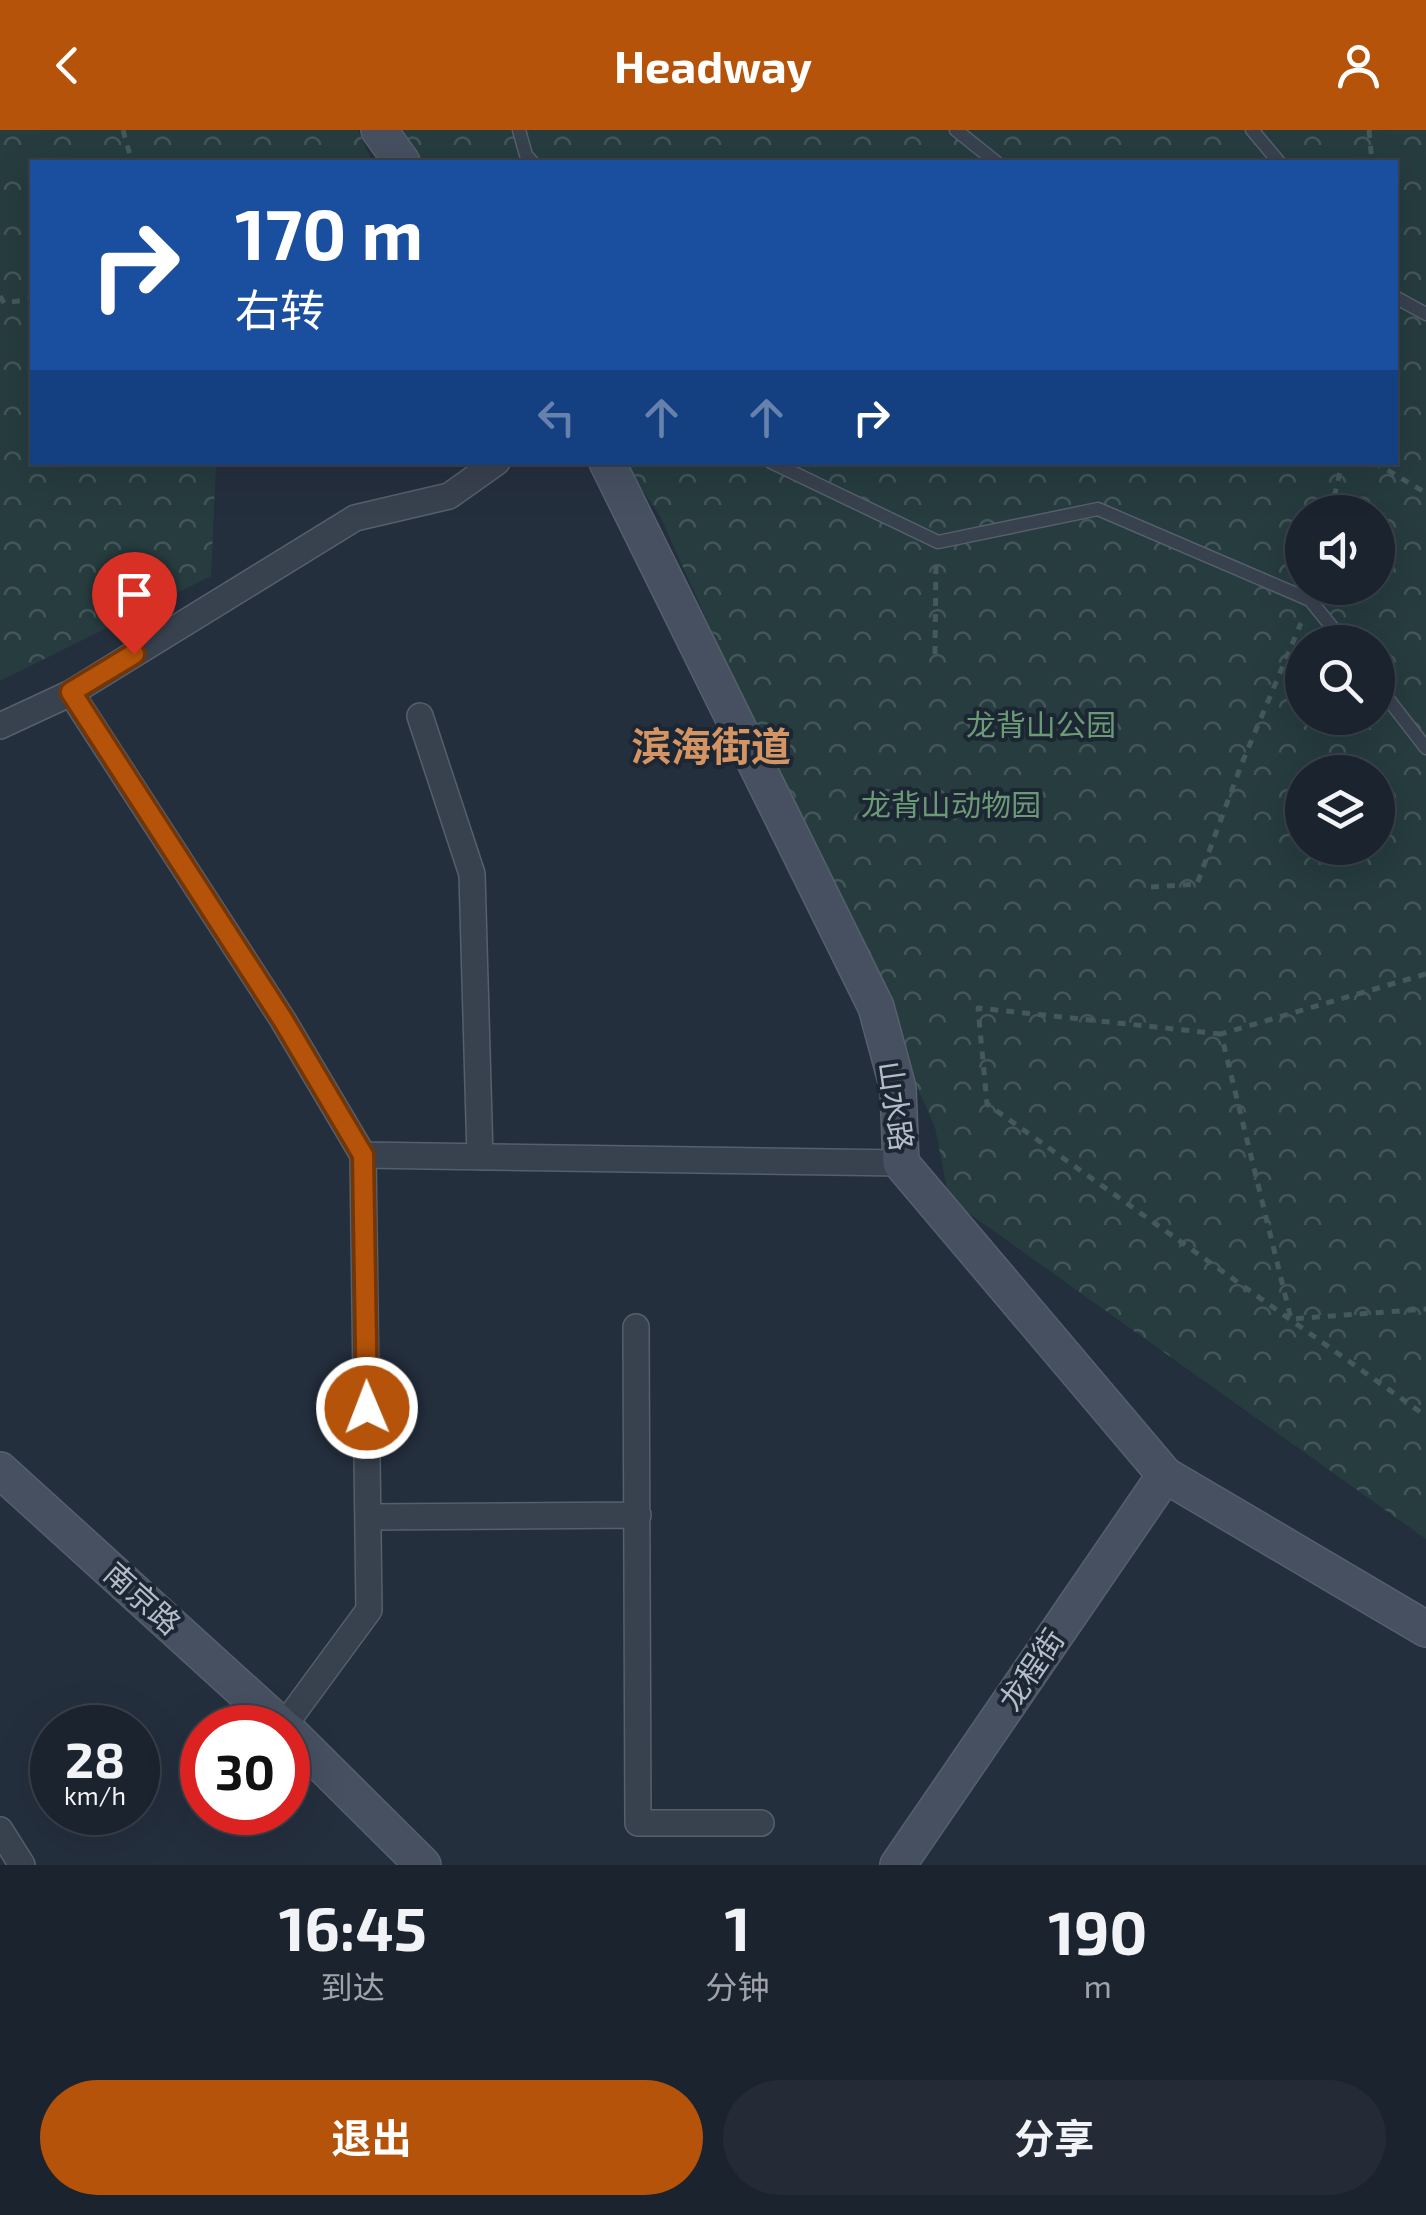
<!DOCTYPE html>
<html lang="zh">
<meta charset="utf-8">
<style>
:root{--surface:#1b232e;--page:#242b36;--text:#f1f3f6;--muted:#a0a4aa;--line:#39404a;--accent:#b45309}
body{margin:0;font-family:"Exo 2","Noto Sans SC",sans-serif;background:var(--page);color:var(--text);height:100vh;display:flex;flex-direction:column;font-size:38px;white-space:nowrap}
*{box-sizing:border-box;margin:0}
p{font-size:32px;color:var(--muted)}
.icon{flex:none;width:55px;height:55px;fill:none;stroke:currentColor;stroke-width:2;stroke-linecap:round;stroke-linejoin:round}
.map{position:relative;height:1735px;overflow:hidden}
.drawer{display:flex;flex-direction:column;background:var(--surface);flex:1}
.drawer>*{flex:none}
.hud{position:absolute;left:30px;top:30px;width:1368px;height:305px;border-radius:0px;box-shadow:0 10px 40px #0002,0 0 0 2px var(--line);background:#1a4fa0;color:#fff;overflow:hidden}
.controls{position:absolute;left:1285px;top:365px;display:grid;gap:20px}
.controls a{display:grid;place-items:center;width:110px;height:110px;border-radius:50%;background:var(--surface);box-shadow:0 10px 40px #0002,0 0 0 2px var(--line);font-size:50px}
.speed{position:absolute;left:30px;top:1575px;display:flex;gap:20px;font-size:50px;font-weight:700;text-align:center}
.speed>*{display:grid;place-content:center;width:130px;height:130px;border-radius:50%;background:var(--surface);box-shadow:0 10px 40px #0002,0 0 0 2px var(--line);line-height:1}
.speed small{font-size:25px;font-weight:400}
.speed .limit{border:15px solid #d22;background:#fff;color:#111}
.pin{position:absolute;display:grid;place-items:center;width:85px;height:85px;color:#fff;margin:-102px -42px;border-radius:50% 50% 50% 0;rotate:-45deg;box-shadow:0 0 10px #0007}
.pin .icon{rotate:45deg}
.me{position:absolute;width:110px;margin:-55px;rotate:359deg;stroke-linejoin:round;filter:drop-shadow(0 0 8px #0008)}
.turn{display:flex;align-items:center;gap:35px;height:210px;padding:0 40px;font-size:45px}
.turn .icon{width:130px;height:130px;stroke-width:2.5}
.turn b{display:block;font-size:70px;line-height:85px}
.lanes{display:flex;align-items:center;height:95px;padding:0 40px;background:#0003;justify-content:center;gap:50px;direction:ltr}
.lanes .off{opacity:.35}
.eta{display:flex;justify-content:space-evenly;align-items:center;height:170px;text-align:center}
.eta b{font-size:60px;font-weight:700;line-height:70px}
.button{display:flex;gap:20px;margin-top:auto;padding:20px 40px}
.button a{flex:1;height:115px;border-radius:60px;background:var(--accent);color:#fff;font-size:40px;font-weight:700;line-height:115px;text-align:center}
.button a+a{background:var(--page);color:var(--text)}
header{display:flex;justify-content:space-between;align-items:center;height:130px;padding:0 40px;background:var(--accent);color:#fff;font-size:45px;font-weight:700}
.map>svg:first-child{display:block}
.forest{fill:url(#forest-crowns);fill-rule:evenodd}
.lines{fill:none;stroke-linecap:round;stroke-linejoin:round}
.lane-casing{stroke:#565f6c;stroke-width:15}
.street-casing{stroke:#565f6c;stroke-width:28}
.secondary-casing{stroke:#565f6c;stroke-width:38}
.path{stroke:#44595c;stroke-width:5;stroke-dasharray:8 8;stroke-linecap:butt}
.lane{stroke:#38414e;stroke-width:12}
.street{stroke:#38414e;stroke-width:25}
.secondary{stroke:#465061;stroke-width:35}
.route-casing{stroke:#753606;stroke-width:25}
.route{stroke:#b45309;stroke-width:18}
.labels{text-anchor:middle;stroke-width:8;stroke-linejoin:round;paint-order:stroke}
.park-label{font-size:30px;fill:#6b9a76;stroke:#1d2633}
.street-label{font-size:30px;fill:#b4bcc9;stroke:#1d2633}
.district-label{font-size:40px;font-weight:bold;fill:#d59563;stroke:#1d2633}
</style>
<header><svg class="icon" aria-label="back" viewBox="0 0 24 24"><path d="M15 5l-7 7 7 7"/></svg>Headway<svg class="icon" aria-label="person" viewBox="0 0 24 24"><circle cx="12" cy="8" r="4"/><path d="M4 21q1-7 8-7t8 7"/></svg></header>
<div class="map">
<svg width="1426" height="1735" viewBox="0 0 1426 1735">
<defs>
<pattern id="forest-crowns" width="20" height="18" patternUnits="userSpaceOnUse" patternTransform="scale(2.5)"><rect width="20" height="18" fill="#263c3f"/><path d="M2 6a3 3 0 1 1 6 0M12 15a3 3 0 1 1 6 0" fill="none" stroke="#435659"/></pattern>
</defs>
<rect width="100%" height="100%" fill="#242f3e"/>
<path class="forest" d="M 0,0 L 358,0 L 371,29 L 354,32 L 32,32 L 32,332 L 216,333 L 211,446 L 0,551 Z
M 400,0 L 1426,0 L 1426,1409 L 949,1069 L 935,997 L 660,386 L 624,333 L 1395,332 L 1395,32 L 422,32 ZM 1302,382 L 1378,382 L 1378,458 L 1302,458 ZM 1302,512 L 1378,512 L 1378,588 L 1302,588 ZM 1302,642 L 1378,642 L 1378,718 L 1302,718 Z"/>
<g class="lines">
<g class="lane-casing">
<path id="lane" d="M 519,0 L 526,25 L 532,32
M 956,0 L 996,32
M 1252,0 L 1279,32
M 1395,167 L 1426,184
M 771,332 L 938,412 L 1098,379 L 1310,470 L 1344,512
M 1378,556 L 1426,618"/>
</g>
<g class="street-casing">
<path id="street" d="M 71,563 L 283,890 L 363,1025 L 369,1480 L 283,1597
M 420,586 L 472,744 L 480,1027
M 0,596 L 71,563 L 355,388 L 449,366 L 497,332
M 363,1025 L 901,1033
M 636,1197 L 638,1693 L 761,1693
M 368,1387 L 638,1385
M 0,1700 L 22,1735"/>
</g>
<g class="secondary-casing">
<path id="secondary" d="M 379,0 L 402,32
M 607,332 L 876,877 L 898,958 L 901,1033 L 1165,1345 L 1426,1499
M 0,1340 L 284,1598
M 288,1601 L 423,1735
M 898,1735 L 1165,1345"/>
</g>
<path class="path" d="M 123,0 L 132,32
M 1369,0 L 1372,32
M 0,166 L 4,173 L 32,169
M 1374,332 L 1426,363
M 1331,382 L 1342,332
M 935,524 L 936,429
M 1151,757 L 1197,754 L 1242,633 L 1301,493
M 1426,844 L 1221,904 L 1291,1189 L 1426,1179
M 1221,904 L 978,878 L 987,974 L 1426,1286"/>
<use href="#lane" class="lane"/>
<use href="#street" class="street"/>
<use href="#secondary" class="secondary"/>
</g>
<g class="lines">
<g class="route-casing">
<path id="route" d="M 134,524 L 71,562 L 283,890 L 363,1025 L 367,1278"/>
</g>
<use href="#route" class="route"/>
</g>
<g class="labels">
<g class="park-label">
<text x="1041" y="606">龙背山公园</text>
<text x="951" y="686">龙背山动物园</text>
</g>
<g class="street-label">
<text transform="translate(895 976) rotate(82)" y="10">山水路</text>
<text transform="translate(142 1469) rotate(42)" y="10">南京路</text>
<text transform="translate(1032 1540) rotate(-56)" y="10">龙程街</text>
</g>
<g class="district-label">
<text x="711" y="631">滨海街道</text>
</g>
</g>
</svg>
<div class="controls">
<a><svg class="icon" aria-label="sound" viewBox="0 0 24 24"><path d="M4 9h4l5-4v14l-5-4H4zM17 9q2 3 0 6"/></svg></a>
<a><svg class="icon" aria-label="search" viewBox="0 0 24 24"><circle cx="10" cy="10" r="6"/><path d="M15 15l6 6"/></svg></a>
<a><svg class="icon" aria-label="layers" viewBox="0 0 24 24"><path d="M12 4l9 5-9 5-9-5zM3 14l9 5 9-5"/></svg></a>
</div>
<div class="speed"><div>28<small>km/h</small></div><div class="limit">30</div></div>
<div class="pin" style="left:134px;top:524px;background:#d93025"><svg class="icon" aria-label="arrive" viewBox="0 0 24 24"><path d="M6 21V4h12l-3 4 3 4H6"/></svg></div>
<svg class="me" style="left:367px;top:1278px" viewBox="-20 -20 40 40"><circle r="17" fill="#b45309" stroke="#fff" stroke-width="3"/><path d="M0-11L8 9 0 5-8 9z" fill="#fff"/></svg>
<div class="hud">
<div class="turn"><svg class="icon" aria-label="right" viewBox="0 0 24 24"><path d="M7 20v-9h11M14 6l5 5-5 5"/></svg><div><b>170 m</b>右转</div></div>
<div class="lanes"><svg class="icon off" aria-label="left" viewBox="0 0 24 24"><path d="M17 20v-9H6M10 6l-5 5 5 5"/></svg><svg class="icon off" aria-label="ahead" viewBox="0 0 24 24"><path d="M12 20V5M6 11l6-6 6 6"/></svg><svg class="icon off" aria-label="ahead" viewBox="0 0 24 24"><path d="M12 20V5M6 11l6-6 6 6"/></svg><svg class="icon" aria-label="right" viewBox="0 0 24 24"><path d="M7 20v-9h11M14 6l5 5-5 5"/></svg></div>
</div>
</div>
<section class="drawer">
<div class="eta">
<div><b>16:45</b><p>到达</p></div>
<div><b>1</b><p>分钟</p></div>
<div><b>190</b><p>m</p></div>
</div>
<div class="button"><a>退出</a><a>分享</a></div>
</section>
